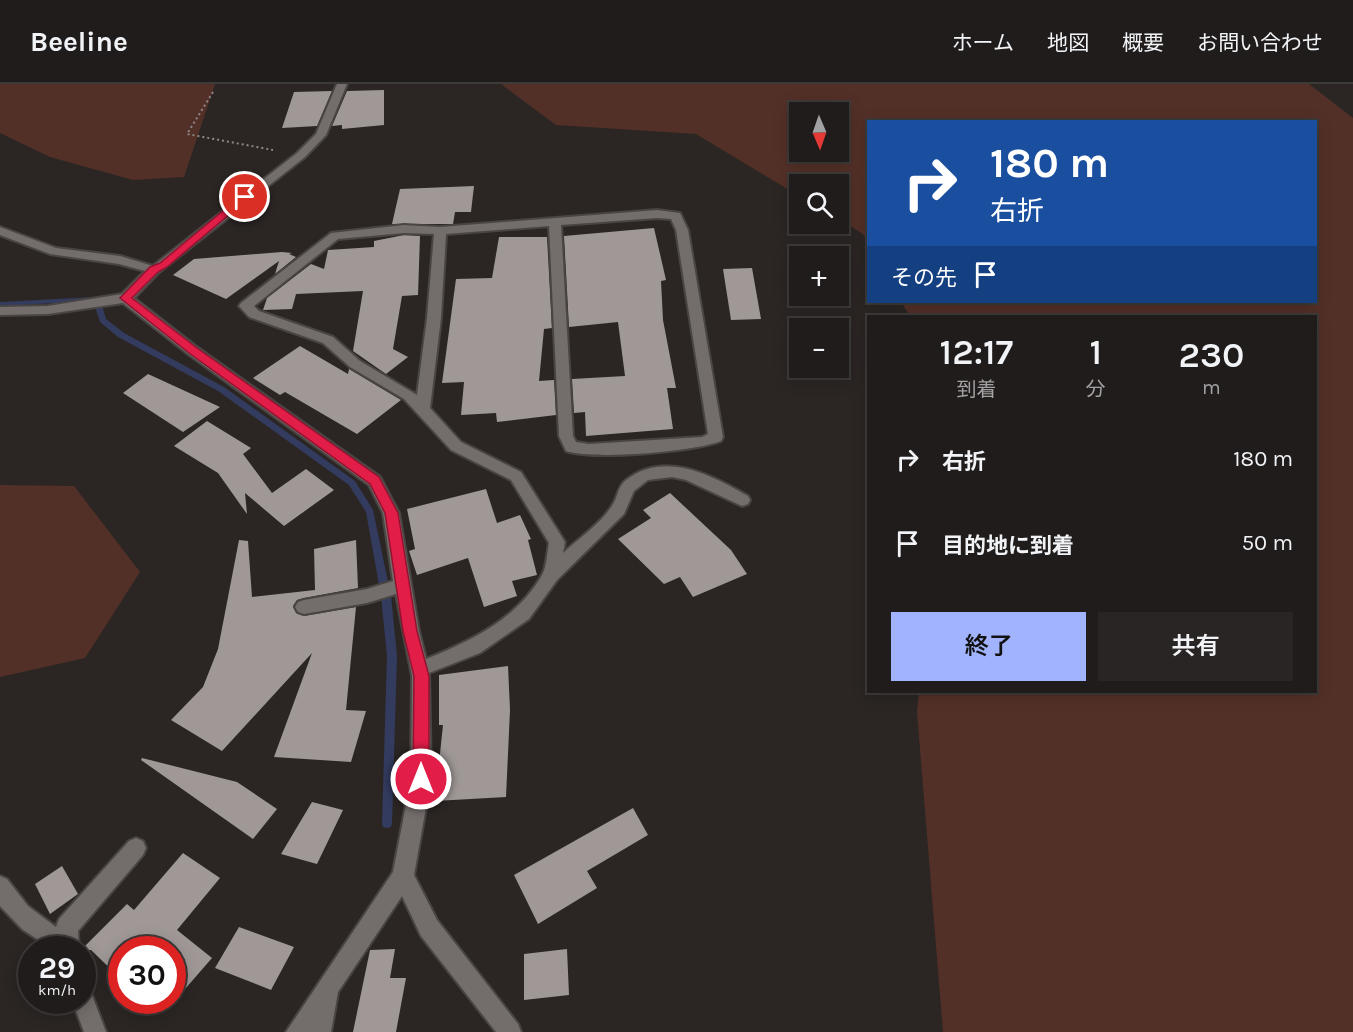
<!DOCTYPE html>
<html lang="ja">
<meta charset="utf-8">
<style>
:root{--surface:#201c1b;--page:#282524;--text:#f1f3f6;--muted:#a2a1a3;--line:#3d3a3a;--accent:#a1b3fd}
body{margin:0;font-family:Karla,"Noto Sans JP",sans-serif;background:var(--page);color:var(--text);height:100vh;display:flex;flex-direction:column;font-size:22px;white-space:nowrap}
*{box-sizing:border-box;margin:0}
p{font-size:20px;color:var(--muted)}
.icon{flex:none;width:33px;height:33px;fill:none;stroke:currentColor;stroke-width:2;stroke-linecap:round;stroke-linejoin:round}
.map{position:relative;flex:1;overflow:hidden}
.details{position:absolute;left:867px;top:231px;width:450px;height:378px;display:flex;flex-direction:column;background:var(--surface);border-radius:0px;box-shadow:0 3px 15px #0003,0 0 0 2px var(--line)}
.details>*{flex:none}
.banner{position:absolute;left:867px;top:36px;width:450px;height:183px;border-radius:0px;box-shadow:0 3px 15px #0003,0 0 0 2px var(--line);background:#1a4fa0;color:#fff;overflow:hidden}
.needle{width:39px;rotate:178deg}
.tools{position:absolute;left:789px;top:18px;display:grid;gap:12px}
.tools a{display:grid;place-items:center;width:60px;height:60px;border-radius:0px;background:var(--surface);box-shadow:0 3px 15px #0003,0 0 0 2px var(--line);font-size:30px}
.speed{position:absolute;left:18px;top:852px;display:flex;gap:12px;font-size:30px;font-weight:700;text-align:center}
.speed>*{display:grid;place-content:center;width:78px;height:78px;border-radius:50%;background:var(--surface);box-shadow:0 3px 15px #0003,0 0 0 2px var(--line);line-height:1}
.speed small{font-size:15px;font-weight:400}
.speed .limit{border:9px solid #d22;background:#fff;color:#111}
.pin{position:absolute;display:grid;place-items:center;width:51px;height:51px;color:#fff;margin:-26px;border:3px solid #fff;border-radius:50%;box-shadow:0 2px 6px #0007}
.me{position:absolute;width:66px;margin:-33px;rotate:0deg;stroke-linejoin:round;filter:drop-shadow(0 0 4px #0008)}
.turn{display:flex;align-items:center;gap:21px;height:126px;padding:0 24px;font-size:27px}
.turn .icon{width:78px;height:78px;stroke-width:2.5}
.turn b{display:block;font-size:42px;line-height:51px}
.then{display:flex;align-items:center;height:57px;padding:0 24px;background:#0003;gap:12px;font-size:22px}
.eta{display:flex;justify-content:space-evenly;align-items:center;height:102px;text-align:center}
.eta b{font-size:36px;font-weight:600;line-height:42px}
.action{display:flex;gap:12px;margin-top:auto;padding:12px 24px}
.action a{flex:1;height:69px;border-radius:0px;background:var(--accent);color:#111;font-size:24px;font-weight:600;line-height:69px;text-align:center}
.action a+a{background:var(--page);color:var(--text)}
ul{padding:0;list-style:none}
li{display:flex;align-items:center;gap:18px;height:84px;padding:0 24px}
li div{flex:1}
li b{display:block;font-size:22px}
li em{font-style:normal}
header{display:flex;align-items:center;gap:36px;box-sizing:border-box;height:84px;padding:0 30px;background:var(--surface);border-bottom:2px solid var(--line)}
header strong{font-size:28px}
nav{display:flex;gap:33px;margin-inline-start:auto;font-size:21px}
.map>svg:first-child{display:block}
.green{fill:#533027;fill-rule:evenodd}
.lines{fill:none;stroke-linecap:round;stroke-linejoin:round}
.stream{fill:#333b5f;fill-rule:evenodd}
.building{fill:#9f9896}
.minor-casing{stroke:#494543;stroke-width:4}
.path{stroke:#8e8988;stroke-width:2;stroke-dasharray:2 3;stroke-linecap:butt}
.minor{fill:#736d6b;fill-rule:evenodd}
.route{fill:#e11d48;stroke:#92132f;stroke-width:1.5}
</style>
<header>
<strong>Beeline</strong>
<nav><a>ホーム</a><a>地図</a><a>概要</a><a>お問い合わせ</a></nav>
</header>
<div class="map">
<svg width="1353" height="948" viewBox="0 0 1353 948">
<rect width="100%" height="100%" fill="#2b2624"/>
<path class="green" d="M 0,0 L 215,0 L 184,93 L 133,96 L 50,73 L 0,49 Z
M 501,0 L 1309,0 L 1353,34 L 1353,948 L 943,948 L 917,628 L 919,608 L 1316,608 L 1316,232 L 910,232 L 901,218 L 1316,218 L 1316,38 L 868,38 L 868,159 L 863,150 L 839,135 L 838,100 L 800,100 L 799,112 L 696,50 L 556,41 ZM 800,28 L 838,28 L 838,68 L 800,68 Z
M 0,401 L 74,402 L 140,488 L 85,574 L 0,593 Z"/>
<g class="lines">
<path class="stream" d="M 96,213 L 100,215 L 106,235 L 124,249 L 224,303 L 355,397 L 373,426 L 391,512 L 397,572 L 392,739 L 391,743 L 387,744 L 383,743 L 382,739 L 387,572 L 381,512 L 366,428 L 349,401 L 218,307 L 118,253 L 100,238 L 93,217 L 0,222 L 0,218 Z"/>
</g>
<path class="building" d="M 384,6 L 384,41 L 342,45 L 342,41 L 332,42 L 347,7 Z
M 332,7 L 317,42 L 282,44 L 294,8 Z
M 474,102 L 471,128 L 455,128 L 453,140 L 392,140 L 400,105 Z
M 654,144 L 666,196 L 661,197 L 663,236 L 676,304 L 667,304 L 673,345 L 586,352 L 585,328 L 574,329 L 572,295 L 625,292 L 618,238 L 569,243 L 564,152 Z
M 404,151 L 420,152 L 418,211 L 402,212 L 393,265 L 408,273 L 386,290 L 353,267 L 363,207 L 296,210 L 292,225 L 263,226 L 267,214 L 311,180 L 324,185 L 328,166 L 374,163 L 374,157 Z
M 499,153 L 547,153 L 552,244 L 544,245 L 539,297 L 554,296 L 556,331 L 497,338 L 496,329 L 461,331 L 464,298 L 442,299 L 456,195 L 492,194 Z
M 282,168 L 292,169 L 289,170 L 296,173 L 275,190 L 279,177 L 226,215 L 173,191 L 194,175 Z
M 752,184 L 761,235 L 731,236 L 723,185 Z
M 300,262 L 348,290 L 349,285 L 401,316 L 357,350 L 285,308 L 280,311 L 253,294 Z
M 148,290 L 220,323 L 183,348 L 123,309 Z
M 207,337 L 251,364 L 243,370 L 272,409 L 306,385 L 334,406 L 284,442 L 245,409 L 247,430 L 218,389 L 174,362 Z
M 486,405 L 497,439 L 520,431 L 531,455 L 528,456 L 537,491 L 512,497 L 517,512 L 484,523 L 468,474 L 417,491 L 409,467 L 415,465 L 407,425 Z
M 670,409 L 731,466 L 747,490 L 693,513 L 680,493 L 664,500 L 618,455 L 651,434 L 643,426 Z
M 239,456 L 248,457 L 252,513 L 315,506 L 314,465 L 356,456 L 358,504 L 304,514 L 297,516 L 293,522 L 296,529 L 304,532 L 356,523 L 346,626 L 366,627 L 351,678 L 274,673 L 312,569 L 222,667 L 171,636 L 203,603 L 218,565 Z
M 508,582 L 510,626 L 506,713 L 435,717 L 443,641 L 439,641 L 439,591 Z
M 142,674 L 237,698 L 277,725 L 253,755 L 141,676 Z
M 312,718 L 343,726 L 317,780 L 281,770 Z
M 633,724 L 648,751 L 587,787 L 597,804 L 538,840 L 514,791 Z
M 183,769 L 220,794 L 177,846 L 212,874 L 172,920 L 172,866 L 122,866 L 122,896 L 91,866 L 81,866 L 127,820 L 134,826 Z
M 62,782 L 78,810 L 50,830 L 35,800 Z
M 239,843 L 294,863 L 271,906 L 215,884 Z
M 395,865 L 390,894 L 406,894 L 396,948 L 353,948 L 370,866 Z
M 567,865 L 569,911 L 524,916 L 524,870 Z"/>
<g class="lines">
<g class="minor-casing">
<path id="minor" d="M 337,0 L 347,0 L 326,51 L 305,73 L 158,189 L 134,214 L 198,264 L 380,393 L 399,429 L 419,547 L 426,575 C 471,557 517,535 542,491 C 547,482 547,468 549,459 L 511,396 L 451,366 L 404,315 L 350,283 L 323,259 L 249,233 L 239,222 L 241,219 L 331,149 L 404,141 L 440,143 L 657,126 L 680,129 L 688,146 L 723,353 L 721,357 C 693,368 594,376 566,367 L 559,352 L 549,142 L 446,150 L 441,234 L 430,324 L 461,358 L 521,388 L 565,458 L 563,469 C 579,454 602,439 613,420 C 618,412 618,402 626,396 C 664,366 712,391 748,412 L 750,416 L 748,420 L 742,422 L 686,396 L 672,393 L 648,396 L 634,407 L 624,430 L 557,496 L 529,535 L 480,569 L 429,589 L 431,695 L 414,791 L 437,836 L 518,940 L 521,948 L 496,948 L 421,852 L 402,812 L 338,908 L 331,948 L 286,948 L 393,788 L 411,695 L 412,592 L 396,510 L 367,519 L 304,530 L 298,528 L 295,523 L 298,518 L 304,516 L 367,505 L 393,497 L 383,429 L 369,401 L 188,270 L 123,219 L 48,230 L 0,231 L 0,223 L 48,222 L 122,210 L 145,187 L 119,180 L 50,170 L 0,151 L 0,143 L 56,164 L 120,172 L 153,182 L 297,69 L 316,50 ZM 657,134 L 671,135 L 676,146 L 708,350 L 702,353 L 589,360 L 576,358 L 573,352 L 561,141 ZM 404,149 L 434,150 L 427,234 L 417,311 L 360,277 L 333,253 L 259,227 L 254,222 L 338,155 Z
M 136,754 L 143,757 L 146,764 L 143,771 L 78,847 L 79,866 L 53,866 L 22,845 L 0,822 L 0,792 L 7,795 L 28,822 L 56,843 L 59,835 L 129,757 Z
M 82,903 L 90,906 L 106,948 L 84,948 L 72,916 L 82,916 Z"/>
</g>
<path class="path" d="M 213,8 L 187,50 L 273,66"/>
<use href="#minor" class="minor"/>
</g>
<path class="route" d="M 242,111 L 250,113 L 167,183 L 158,188 L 132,214 L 197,264 L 379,393 L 398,429 L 417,547 L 429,592 L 429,695 L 426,701 L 421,703 L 415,701 L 413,695 L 414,592 L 403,547 L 385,429 L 370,400 L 189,269 L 120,214 L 150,183 L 160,179 Z"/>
</svg>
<div class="tools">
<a><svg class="needle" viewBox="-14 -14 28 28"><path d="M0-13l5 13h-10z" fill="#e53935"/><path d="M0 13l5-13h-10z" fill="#a2a1a3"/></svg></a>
<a><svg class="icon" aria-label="search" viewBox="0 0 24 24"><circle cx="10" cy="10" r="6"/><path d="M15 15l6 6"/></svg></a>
<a>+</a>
<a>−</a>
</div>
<div class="speed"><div>29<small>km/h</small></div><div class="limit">30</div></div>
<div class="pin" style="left:245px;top:113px;background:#d93025"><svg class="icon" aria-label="arrive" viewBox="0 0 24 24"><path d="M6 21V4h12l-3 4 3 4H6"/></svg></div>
<svg class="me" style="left:421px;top:695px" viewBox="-20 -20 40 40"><circle r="17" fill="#e11d48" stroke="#fff" stroke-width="3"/><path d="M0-11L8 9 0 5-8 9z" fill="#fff"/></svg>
<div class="banner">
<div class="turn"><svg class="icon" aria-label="right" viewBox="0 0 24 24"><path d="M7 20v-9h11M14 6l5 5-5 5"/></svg><div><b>180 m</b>右折</div></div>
<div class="then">その先<svg class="icon" aria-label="arrive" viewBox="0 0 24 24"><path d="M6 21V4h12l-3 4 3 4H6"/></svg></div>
</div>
<section class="details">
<div class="eta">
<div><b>12:17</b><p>到着</p></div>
<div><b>1</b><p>分</p></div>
<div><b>230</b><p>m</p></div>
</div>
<ul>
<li><svg class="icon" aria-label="right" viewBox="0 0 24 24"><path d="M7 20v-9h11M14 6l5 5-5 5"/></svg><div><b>右折</b></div><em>180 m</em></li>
<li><svg class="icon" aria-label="arrive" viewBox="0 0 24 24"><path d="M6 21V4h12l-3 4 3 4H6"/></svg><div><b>目的地に到着</b></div><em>50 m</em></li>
</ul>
<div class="action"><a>終了</a><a>共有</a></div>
</section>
</div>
